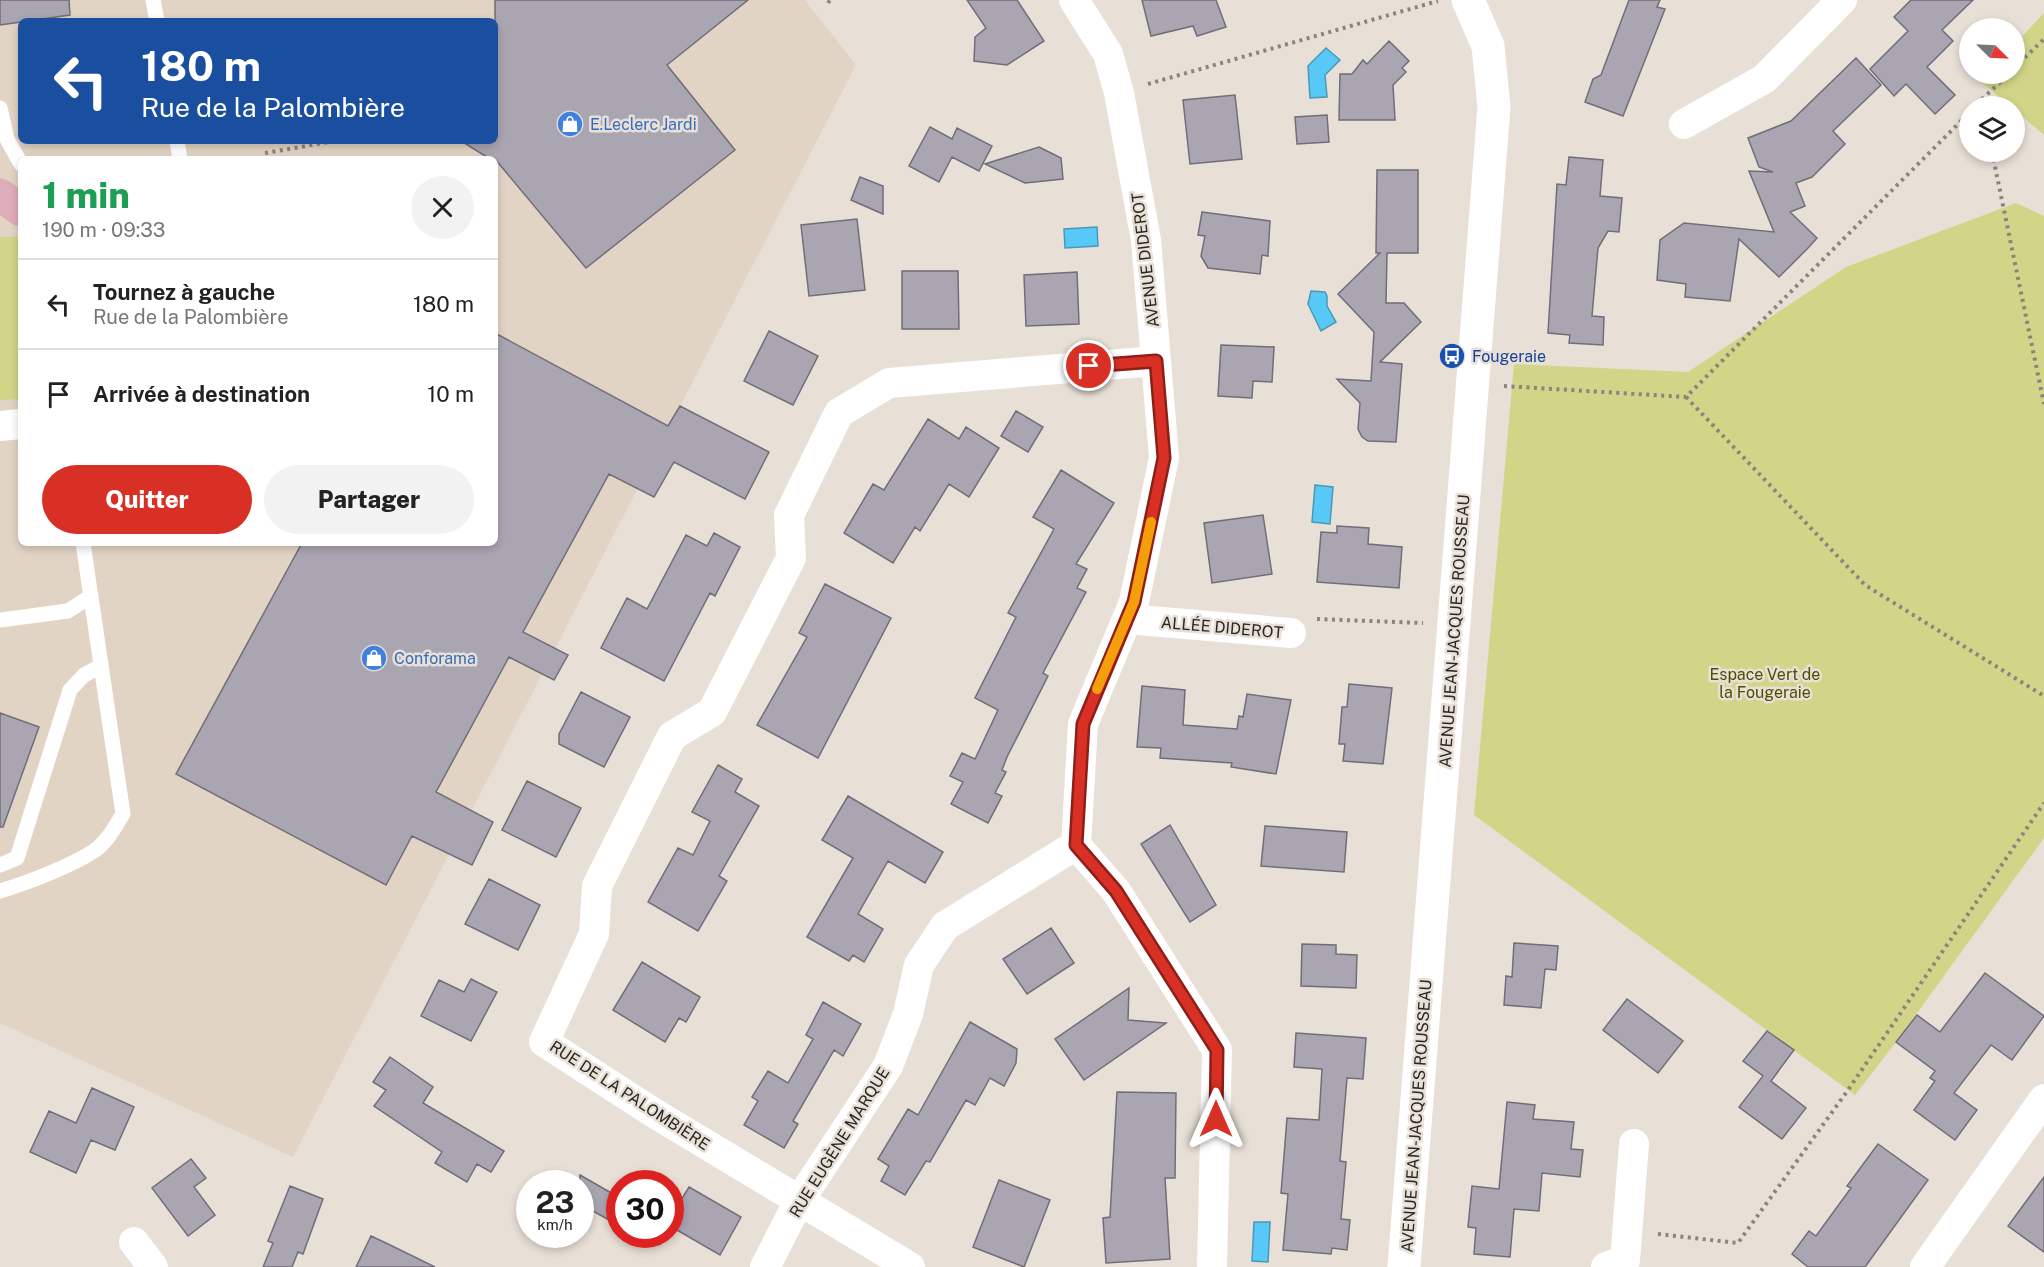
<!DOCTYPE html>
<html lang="fr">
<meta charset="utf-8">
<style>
:root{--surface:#fff;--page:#f2f2f2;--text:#222;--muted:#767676;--line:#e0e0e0;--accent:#d93025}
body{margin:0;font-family:"Public Sans",sans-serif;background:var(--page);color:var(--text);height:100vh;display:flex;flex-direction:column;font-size:22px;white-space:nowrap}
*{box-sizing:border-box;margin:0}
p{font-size:20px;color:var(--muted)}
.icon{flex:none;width:33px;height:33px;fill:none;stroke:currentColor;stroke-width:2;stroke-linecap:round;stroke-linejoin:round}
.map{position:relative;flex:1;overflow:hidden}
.panel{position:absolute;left:18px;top:156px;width:480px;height:390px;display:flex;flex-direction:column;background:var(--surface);border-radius:9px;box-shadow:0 3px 9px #0003}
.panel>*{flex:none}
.guide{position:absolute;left:18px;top:18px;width:480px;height:126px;border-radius:9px;box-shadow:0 3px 9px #0003;background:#1a4fa0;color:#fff;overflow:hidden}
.needle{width:39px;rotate:114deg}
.controls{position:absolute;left:1959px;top:18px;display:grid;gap:12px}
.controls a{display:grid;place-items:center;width:66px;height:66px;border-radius:50%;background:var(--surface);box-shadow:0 3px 9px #0003;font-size:30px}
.speed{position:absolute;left:516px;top:1170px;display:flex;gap:12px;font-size:30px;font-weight:700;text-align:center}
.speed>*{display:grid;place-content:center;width:78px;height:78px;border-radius:50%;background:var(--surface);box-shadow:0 3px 9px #0003;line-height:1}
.speed small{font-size:15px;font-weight:400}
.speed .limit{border:9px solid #d22;background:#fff;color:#111}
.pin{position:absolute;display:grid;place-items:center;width:51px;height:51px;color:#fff;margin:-26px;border:3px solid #fff;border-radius:50%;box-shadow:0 2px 6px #0007}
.me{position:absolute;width:66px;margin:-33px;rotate:0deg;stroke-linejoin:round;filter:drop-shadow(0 0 4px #0008)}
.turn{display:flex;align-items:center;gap:21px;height:126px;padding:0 24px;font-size:27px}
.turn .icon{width:78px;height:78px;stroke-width:2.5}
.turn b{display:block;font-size:42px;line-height:51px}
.round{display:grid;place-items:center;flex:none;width:63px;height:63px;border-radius:32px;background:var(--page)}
.overview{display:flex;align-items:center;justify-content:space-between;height:102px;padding:0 24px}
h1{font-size:36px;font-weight:800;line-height:45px;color:#1e9e55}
.action{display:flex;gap:12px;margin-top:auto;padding:12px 24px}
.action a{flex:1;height:69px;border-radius:36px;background:var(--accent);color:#fff;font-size:24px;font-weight:800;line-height:69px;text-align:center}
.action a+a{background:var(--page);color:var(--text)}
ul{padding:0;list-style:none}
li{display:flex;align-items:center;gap:18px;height:90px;padding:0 24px;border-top:2px solid var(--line)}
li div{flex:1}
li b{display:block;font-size:22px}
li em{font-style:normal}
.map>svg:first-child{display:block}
.built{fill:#e2d4c5;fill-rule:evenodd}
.green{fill:#d2d588}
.water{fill:#58c9f6;stroke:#4a98b7;stroke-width:1.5}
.building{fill:#a9a6b2;stroke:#706e78;stroke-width:1.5}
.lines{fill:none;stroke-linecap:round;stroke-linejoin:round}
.path{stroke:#8a847d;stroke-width:4;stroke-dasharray:3 4.5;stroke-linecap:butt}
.service{stroke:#fff;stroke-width:15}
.minor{stroke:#fff;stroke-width:30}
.tertiary{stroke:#fff;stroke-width:33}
.primary{stroke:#dfadb9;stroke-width:33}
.route-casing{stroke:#8d1f18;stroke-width:15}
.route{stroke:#d93025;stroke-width:10}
.slow{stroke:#f59e0b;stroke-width:10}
.labels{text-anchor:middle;stroke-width:5;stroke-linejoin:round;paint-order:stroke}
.shop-label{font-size:16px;fill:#366cbe;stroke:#e8dfd6;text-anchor:start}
.street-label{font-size:16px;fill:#2a2723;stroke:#e8dfd6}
.transit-label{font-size:16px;fill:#164399;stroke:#e8dfd6;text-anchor:start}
.park-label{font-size:16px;fill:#4d4e00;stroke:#e8dfd6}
</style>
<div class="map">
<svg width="2044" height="1267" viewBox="0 0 2044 1267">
<rect width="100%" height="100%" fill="#e8dfd6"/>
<path class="built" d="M 0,0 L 805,0 L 856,65 L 293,1157 L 0,1023 ZM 21,21 L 495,21 L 495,141 L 21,141 ZM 21,159 L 495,159 L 495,543 L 21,543 Z"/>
<path class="green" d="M 2044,13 L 2044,135 L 2015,110 L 2014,106 L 2010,106 L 1980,81 L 1987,74 L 2014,74 L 2015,44 Z
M 2016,203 L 2044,216 L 2044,838 L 1896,1042 L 1855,1095 L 1474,815 L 1514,364 L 1688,372 L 1846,267 Z
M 0,237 L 21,237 L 21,399 L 0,400 Z"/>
<path class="water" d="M 1326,48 L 1340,60 L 1325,75 L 1327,97 L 1310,98 L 1308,66 Z
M 1097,227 L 1098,246 L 1065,248 L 1064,229 Z
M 1311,291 L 1325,292 L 1327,296 L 1327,306 L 1336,322 L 1321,331 L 1308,304 Z
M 1315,485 L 1333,487 L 1330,524 L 1312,522 Z
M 1254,1222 L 1270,1222 L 1268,1262 L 1252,1261 Z"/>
<path class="building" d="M 0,0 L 69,0 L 70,15 L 0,25 Z
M 495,0 L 748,0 L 667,65 L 735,150 L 586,268 L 495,159 L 490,159 L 461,141 L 495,141 Z
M 967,0 L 1017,0 L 1044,41 L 1007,65 L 974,61 L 975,37 L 986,28 Z
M 1142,0 L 1216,0 L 1226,27 L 1197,36 L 1193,26 L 1151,36 Z
M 1629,0 L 1660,0 L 1657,7 L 1665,9 L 1623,116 L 1585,102 L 1593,79 L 1601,75 Z
M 1911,0 L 1973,0 L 1942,30 L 1953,41 L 1927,67 L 1955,95 L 1935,114 L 1906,84 L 1894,96 L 1870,69 L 1908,31 L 1894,17 Z
M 1389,41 L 1409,61 L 1402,68 L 1406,72 L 1393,85 L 1395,120 L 1339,120 L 1340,74 L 1352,74 L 1363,60 L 1367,64 Z
M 1856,58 L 1881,85 L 1833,131 L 1845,144 L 1812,177 L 1796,183 L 1805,206 L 1790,212 L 1817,238 L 1809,247 L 1779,277 L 1739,239 L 1730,301 L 1685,297 L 1686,284 L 1657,280 L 1660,240 L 1684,223 L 1774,232 L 1749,171 L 1773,172 L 1759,167 L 1748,138 L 1791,121 Z
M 1235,95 L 1242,159 L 1190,164 L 1183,100 Z
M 1327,115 L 1329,142 L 1297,144 L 1295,117 Z
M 930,127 L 952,139 L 957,128 L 992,146 L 979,171 L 952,157 L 939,182 L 909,166 Z
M 1039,147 L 1061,158 L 1063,179 L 1025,183 L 985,164 Z
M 1569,157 L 1603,160 L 1600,196 L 1622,198 L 1619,232 L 1608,231 L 1598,248 L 1592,316 L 1604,317 L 1603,345 L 1569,343 L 1570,335 L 1548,333 L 1557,184 L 1566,185 Z
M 1377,170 L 1418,170 L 1418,253 L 1387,253 L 1386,303 L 1404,303 L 1421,322 L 1380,362 L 1402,364 L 1396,442 L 1368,441 L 1362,437 L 1358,429 L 1360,403 L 1337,379 L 1371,381 L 1374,332 L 1338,294 L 1380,253 L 1376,253 Z
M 860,177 L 883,186 L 883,214 L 851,200 Z
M 1202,212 L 1270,221 L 1268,256 L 1262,255 L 1260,274 L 1208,268 L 1201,256 L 1205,236 L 1198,235 Z
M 857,219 L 865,290 L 809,296 L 801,225 Z
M 902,271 L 958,271 L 959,329 L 902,329 Z
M 1077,272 L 1079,324 L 1026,326 L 1024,275 Z
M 769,331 L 818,356 L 793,405 L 744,381 Z
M 495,333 L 668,426 L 680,406 L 769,452 L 745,499 L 674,462 L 654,497 L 609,474 L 523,632 L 568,655 L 554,680 L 509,657 L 436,792 L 493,822 L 472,865 L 412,836 L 386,885 L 176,774 L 302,543 L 495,543 Z
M 1221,345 L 1274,347 L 1272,382 L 1253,381 L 1252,398 L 1218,396 Z
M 1016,411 L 1043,427 L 1028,452 L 1001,436 Z
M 928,419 L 959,439 L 966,427 L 999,448 L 969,497 L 949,484 L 920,531 L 915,527 L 893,563 L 844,533 L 873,484 L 884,490 Z
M 1061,470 L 1114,503 L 1076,564 L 1087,569 L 1077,588 L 1086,592 L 1043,673 L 1048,676 L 1007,757 L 1002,770 L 1006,772 L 995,793 L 1002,796 L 988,823 L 951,804 L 963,782 L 950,776 L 962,753 L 975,759 L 998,710 L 975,698 L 1016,617 L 1008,613 L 1054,529 L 1033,517 Z
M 1263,515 L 1272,574 L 1212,583 L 1204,523 Z
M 1337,526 L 1369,528 L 1368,544 L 1402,547 L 1399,588 L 1317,582 L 1321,532 L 1337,533 Z
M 714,533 L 740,547 L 715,596 L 710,593 L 664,681 L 601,648 L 627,598 L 647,609 L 686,535 L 707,546 Z
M 825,584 L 891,618 L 818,758 L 757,725 L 807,637 L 799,633 Z
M 1349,684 L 1392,688 L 1383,764 L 1343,761 L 1345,744 L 1339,744 L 1342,707 L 1347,707 Z
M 1142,686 L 1185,690 L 1183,725 L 1237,729 L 1239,716 L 1243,717 L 1247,694 L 1291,700 L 1276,774 L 1231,767 L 1232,763 L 1160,758 L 1161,748 L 1137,747 Z
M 581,692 L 630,717 L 604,767 L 559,744 L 559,734 Z
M 0,713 L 39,727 L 3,827 L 0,827 Z
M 718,765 L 742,779 L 735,792 L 759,806 L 719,876 L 727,881 L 698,931 L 648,902 L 678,848 L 693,855 L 710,821 L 692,812 Z
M 527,781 L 581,808 L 556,857 L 502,830 Z
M 848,796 L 943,852 L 925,883 L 888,861 L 858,914 L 883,929 L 864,962 L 853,955 L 849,961 L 807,937 L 853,858 L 822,840 Z
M 1170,825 L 1216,905 L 1190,922 L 1141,844 Z
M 1265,826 L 1347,832 L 1344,872 L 1261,866 Z
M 489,879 L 540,905 L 518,950 L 465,924 Z
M 1051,928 L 1074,963 L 1027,994 L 1003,959 Z
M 1514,943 L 1558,946 L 1556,970 L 1545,969 L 1541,1008 L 1504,1005 L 1506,976 L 1512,977 Z
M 1302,944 L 1336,945 L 1336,954 L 1357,955 L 1356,988 L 1301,986 Z
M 642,962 L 700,997 L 686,1022 L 679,1018 L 665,1042 L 613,1010 Z
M 1985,973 L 2044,1016 L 2012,1060 L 1991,1045 L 1954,1093 L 1977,1110 L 1955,1140 L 1914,1110 L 1935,1081 L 1930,1078 L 1935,1071 L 1896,1042 L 1917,1015 L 1940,1032 Z
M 471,979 L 497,992 L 471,1041 L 421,1016 L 439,980 L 464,992 Z
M 1129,988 L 1128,1020 L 1166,1023 L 1084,1080 L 1055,1039 Z
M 1627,999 L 1683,1041 L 1658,1073 L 1603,1030 Z
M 823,1002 L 861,1024 L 843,1056 L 834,1050 L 793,1121 L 798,1124 L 784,1148 L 744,1125 L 758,1101 L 752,1097 L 768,1071 L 788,1083 L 813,1039 L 806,1035 Z
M 970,1022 L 1017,1049 L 1016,1063 L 1004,1086 L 990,1078 L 975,1105 L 966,1100 L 930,1162 L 926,1161 L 905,1195 L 881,1181 L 889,1166 L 878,1159 L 908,1109 L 918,1115 Z
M 1767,1031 L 1794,1050 L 1771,1081 L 1806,1108 L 1782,1139 L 1739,1107 L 1763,1076 L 1743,1061 Z
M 1296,1033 L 1366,1038 L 1363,1079 L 1347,1078 L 1340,1161 L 1346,1162 L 1341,1219 L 1350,1220 L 1347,1250 L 1332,1248 L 1331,1254 L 1283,1250 L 1288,1194 L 1281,1193 L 1287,1118 L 1319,1120 L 1322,1069 L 1294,1067 Z
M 390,1057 L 433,1087 L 423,1103 L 504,1151 L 491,1172 L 477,1164 L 467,1182 L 435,1163 L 442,1152 L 374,1106 L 386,1090 L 373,1082 Z
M 92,1088 L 134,1107 L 115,1150 L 91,1140 L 76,1173 L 30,1152 L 49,1111 L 76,1123 Z
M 1117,1092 L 1176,1093 L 1175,1178 L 1165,1178 L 1170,1259 L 1106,1263 L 1103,1218 L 1110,1217 Z
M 1507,1102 L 1535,1105 L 1533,1119 L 1574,1122 L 1571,1149 L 1583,1150 L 1580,1177 L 1542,1173 L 1539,1211 L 1514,1209 L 1510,1257 L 1474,1254 L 1476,1228 L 1468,1227 L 1472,1186 L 1499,1189 Z
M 1878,1144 L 1928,1180 L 1865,1267 L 1808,1267 L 1792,1254 L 1809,1231 L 1816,1236 L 1851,1188 L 1847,1186 Z
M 191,1159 L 206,1178 L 194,1187 L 215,1215 L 188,1236 L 152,1188 Z
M 580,1175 L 620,1198 L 620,1226 L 580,1204 Z
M 2044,1177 L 2044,1252 L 2008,1226 Z
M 999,1180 L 1050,1200 L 1024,1267 L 973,1247 Z
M 290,1186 L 323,1199 L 303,1254 L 298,1252 L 292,1267 L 263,1267 L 273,1243 L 268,1241 Z
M 689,1187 L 741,1217 L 720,1255 L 670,1226 L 670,1218 Z
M 371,1236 L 388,1244 L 435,1267 L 356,1267 Z"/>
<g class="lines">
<path class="path" d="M 828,3 L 830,0
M 2014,68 L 2044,39
M 1148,84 L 1438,1
M 1975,106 L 1981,101
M 1983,106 L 1981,100 L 2009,74
M 1992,152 L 2044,404
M 265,153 L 335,141
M 1504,386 L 1686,397 L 1970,112
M 1686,397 L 1865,585 L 2044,696
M 1317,619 L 1423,623
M 1658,1234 L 1738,1243 L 1848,1090 L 2044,803"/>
<path class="service" d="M 153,0 L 157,21
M 0,108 L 7,139 L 21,164
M 177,141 L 180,159
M 0,620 L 68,611 L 91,596
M 0,865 L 17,858 L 70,690 L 84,675 L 101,666
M 0,891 C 27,883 71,866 94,851 C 107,842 115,827 123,814 L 83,543"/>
<path class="minor" d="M 1074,0 L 1108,54 L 1119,93 L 1146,240 L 1164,458 L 1134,602 L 1083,724 L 1076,845 L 1116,891 L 1217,1050 L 1212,1267
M 1684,124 L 1764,79 L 1842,0
M 0,426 L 21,424
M 1127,619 L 1291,633
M 134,1242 L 153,1267
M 765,1267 L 799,1201 L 888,1066 L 908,1014 L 919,965 L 945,926 L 1076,845
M 910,1267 L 654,1113 L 544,1042 L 594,934 L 597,886 L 672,736 L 712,712 L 791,558 L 789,515 L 839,413 L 889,383 L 1156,361
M 1606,1267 L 1625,1260 L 1634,1144
M 1925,1267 L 2044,1099"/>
<path class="tertiary" d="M 1404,1267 L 1494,107 L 1488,46 L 1468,0"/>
<path class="primary" d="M 0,195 L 21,210"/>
</g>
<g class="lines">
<g class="route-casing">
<path id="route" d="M 1089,366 L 1156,361 L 1164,458 L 1134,602 L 1083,724 L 1076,845 L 1116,891 L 1217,1050 L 1216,1119"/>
</g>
<use href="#route" class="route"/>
<path class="slow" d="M 1097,689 L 1134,602 L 1151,522"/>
</g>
<defs>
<g id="shop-disc" transform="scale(1.35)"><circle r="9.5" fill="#3f7fe0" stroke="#e8dfd6"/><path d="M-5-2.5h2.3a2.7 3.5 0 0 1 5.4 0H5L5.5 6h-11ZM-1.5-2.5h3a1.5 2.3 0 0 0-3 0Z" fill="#fff"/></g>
<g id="bus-disc" transform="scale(1.35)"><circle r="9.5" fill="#1a4fb4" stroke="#e8dfd6"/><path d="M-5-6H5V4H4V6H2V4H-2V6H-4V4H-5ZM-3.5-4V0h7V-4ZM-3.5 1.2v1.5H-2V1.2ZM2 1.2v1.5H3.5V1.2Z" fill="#fff"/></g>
</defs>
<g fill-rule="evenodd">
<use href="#shop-disc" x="570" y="124"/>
<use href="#bus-disc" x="1452" y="356"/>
<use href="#shop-disc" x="374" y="658"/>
</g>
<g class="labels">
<g class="shop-label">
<text x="590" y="130">E.Leclerc Jardi</text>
<text x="394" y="664">Conforama</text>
</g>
<g class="street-label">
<text transform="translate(1145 260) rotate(-97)" y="6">AVENUE DIDEROT</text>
<text transform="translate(1222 627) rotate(5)" y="6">ALLÉE DIDEROT</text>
<text transform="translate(1454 631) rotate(-86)" y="6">AVENUE JEAN-JACQUES ROUSSEAU</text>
<text transform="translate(630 1095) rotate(33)" y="6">RUE DE LA PALOMBIÈRE</text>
<text transform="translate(1416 1116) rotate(-86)" y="6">AVENUE JEAN-JACQUES ROUSSEAU</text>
<text transform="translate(839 1142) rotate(-58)" y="6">RUE EUGÈNE MARQUE</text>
</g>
<g class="transit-label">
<text x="1472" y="362">Fougeraie</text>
</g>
<g class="park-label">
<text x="1765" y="680">Espace Vert de<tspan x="1765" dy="18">la Fougeraie</tspan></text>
</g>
</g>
</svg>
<div class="controls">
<a><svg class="needle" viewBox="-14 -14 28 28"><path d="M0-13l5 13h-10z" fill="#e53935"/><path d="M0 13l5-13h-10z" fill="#767676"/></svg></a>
<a><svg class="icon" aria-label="layers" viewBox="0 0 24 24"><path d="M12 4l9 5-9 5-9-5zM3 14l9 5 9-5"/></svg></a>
</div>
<div class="speed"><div>23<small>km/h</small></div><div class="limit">30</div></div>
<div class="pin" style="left:1089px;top:366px;background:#d93025"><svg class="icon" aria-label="arrive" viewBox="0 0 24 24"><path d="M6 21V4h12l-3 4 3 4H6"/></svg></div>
<svg class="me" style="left:1216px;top:1119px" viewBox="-20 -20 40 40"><path d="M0-17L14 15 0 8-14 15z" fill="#d93025" stroke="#fff" stroke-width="4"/></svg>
<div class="guide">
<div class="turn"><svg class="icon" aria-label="left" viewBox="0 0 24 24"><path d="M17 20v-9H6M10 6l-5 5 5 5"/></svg><div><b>180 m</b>Rue de la Palombière</div></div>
</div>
<section class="panel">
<div class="overview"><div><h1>1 min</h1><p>190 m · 09:33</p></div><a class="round"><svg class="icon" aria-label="close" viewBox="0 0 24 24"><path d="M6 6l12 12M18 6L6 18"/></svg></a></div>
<ul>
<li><svg class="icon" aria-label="left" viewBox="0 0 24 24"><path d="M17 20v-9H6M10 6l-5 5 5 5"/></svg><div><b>Tournez à gauche</b><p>Rue de la Palombière</p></div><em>180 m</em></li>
<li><svg class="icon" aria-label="arrive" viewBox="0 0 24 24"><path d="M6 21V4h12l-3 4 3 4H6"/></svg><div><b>Arrivée à destination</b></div><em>10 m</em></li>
</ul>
<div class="action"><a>Quitter</a><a>Partager</a></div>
</section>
</div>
